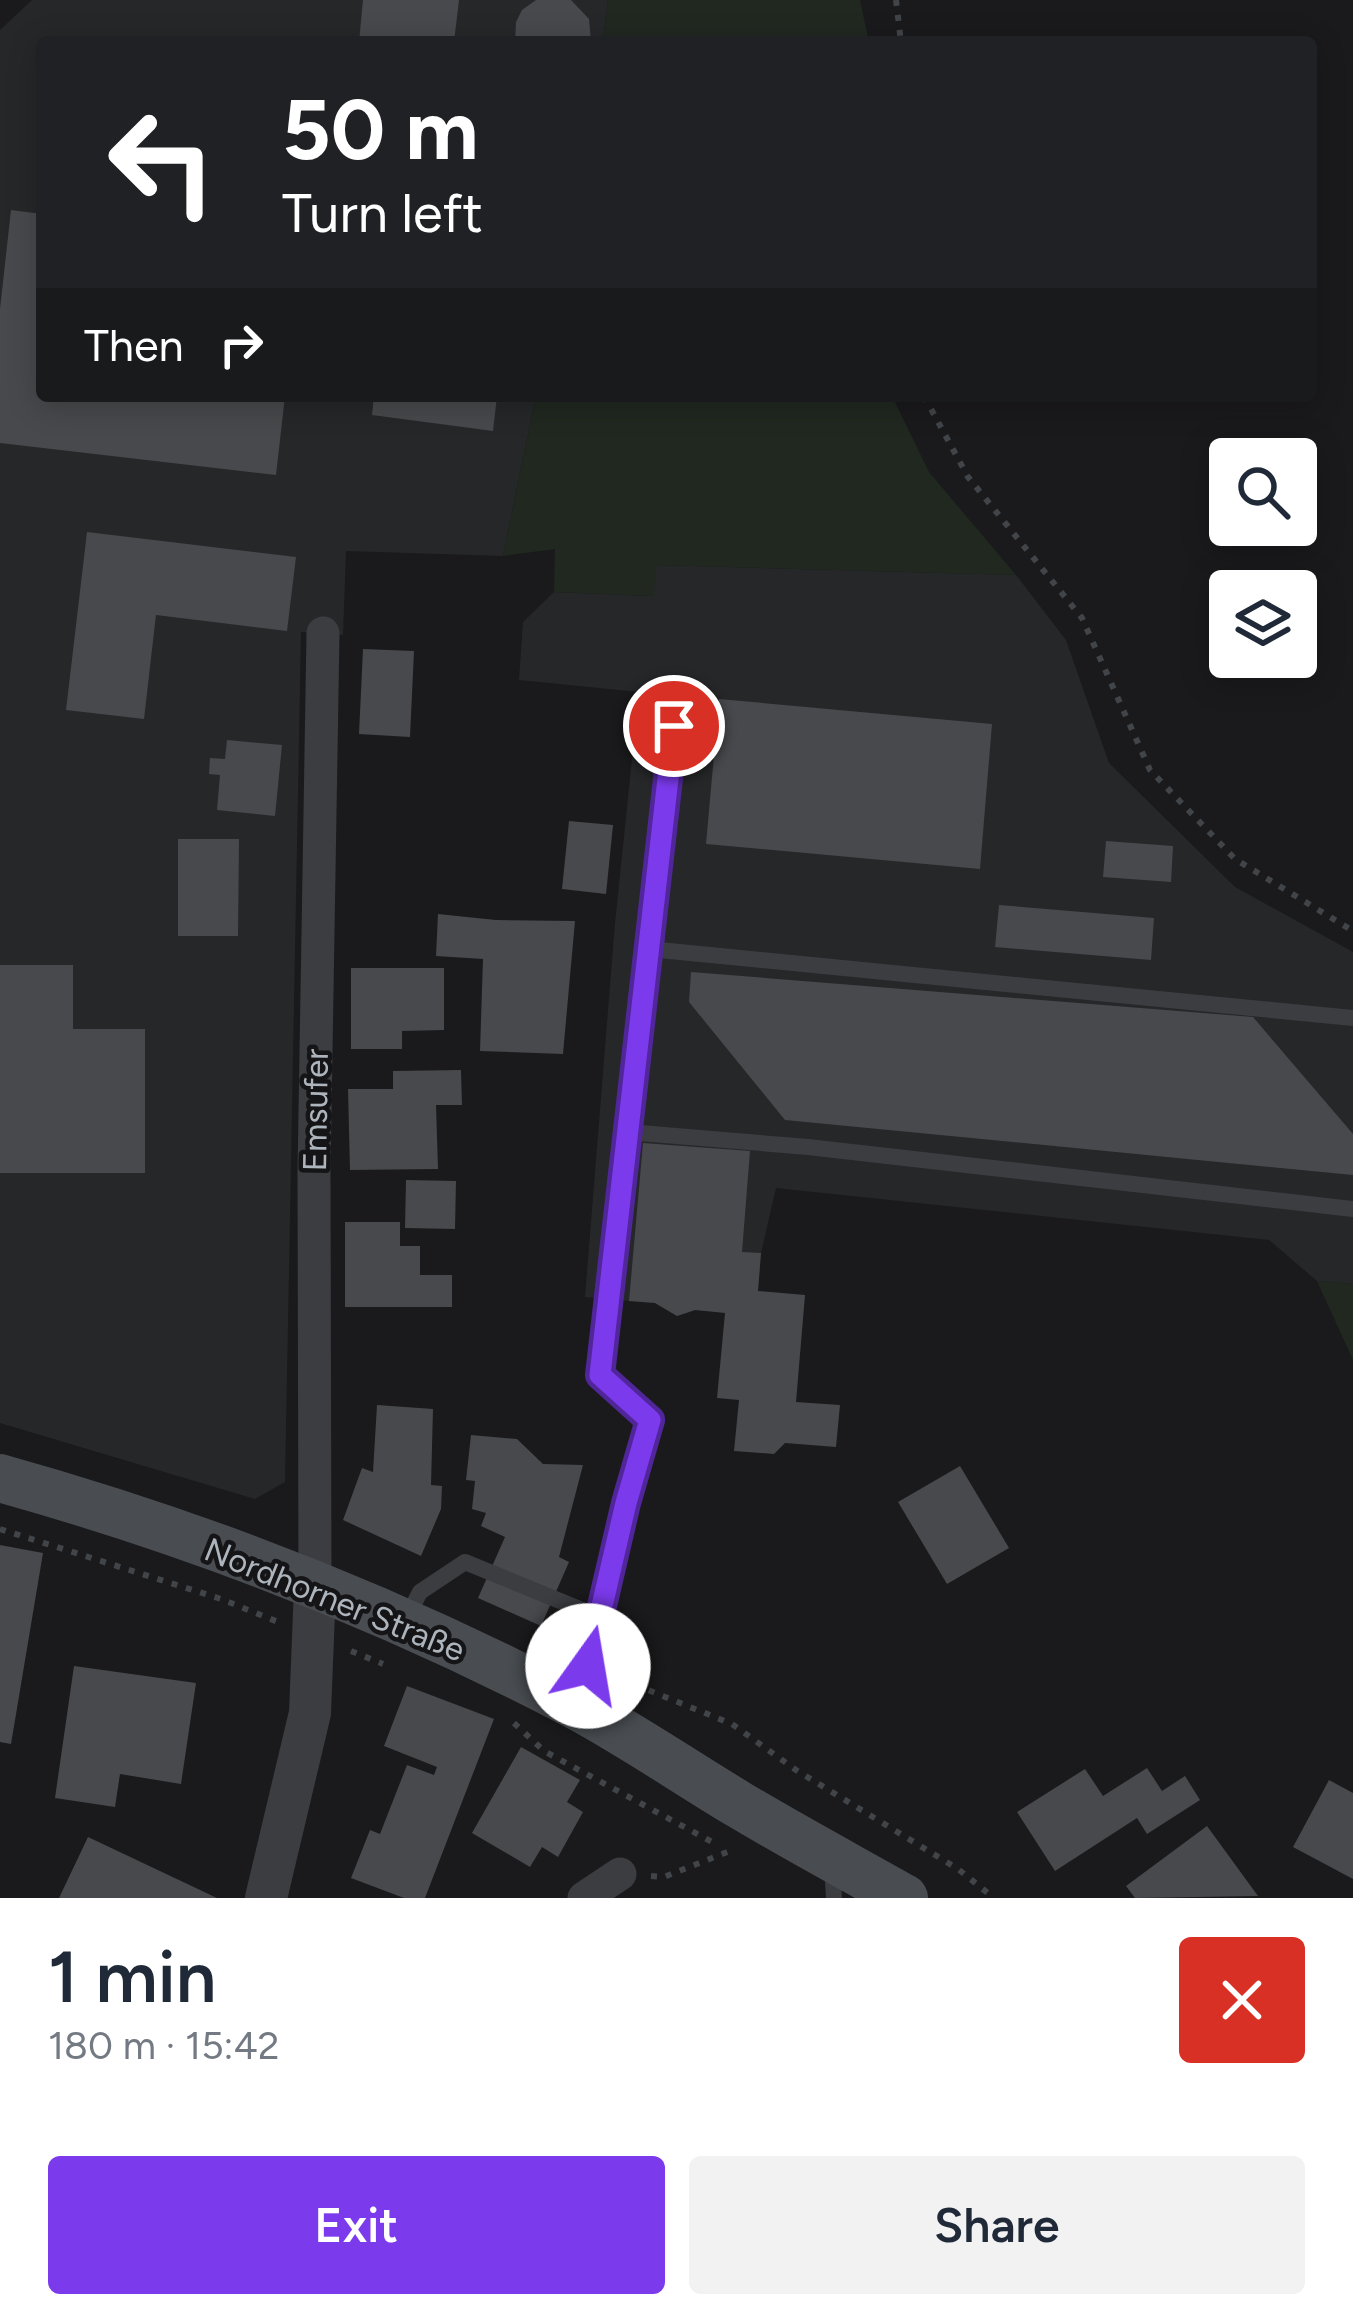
<!DOCTYPE html>
<meta charset="utf-8">
<style>
:root{--surface:#fff;--page:#f2f2f3;--text:#1f2937;--muted:#747a83;--accent:#7c3aed}
body{margin:0;font-family:Figtree,sans-serif;background:var(--page);color:var(--text);height:100vh;display:flex;flex-direction:column;font-size:45px;white-space:nowrap}
*{box-sizing:border-box;margin:0}
p{font-size:39px;color:var(--muted)}
.icon{flex:none;width:66px;height:66px;fill:none;stroke:currentColor;stroke-width:2;stroke-linecap:round;stroke-linejoin:round}
.map{position:relative;height:1898px;overflow:hidden}
.sheet{display:flex;flex-direction:column;background:var(--surface);flex:1}
.sheet>*{flex:none}
.hud{position:absolute;left:36px;top:36px;width:1281px;height:366px;border-radius:12px;box-shadow:0 6px 30px #0003;background:#202124;color:#fff;overflow:hidden}
.fabs{position:absolute;left:1209px;top:438px;display:grid;gap:24px}
.fabs a{display:grid;place-items:center;width:108px;height:108px;border-radius:12px;background:var(--surface);box-shadow:0 6px 30px #0003;font-size:60px}
.pin{position:absolute;display:grid;place-items:center;width:102px;height:102px;color:#fff;margin:-51px;border:6px solid #fff;border-radius:50%;box-shadow:0 3px 12px #0007}
.me{position:absolute;width:132px;margin:-66px;rotate:13deg;stroke-linejoin:round;filter:drop-shadow(0 0 9px #0008)}
.turn{display:flex;align-items:center;gap:42px;height:252px;padding:0 48px;font-size:54px}
.turn .icon{width:156px;height:156px;stroke-width:2.5}
.turn b{display:block;font-size:84px;line-height:102px}
.then{display:flex;align-items:center;height:114px;padding:0 48px;background:#0003;gap:24px;font-size:45px}
.round{display:grid;place-items:center;flex:none;width:126px;height:126px;border-radius:12px;background:var(--page)}
.headline{display:flex;align-items:center;justify-content:space-between;height:204px;padding:0 48px}
h1{font-size:72px;font-weight:600;line-height:90px}
.primary-button{display:flex;gap:24px;margin-top:auto;padding:24px 48px}
.primary-button a{flex:1;height:138px;border-radius:12px;background:var(--accent);color:#fff;font-size:48px;font-weight:600;line-height:138px;text-align:center}
.primary-button a+a{background:var(--page);color:var(--text)}
.map>svg:first-child{display:block}
.built{fill:#262729}
.green{fill:#202820}
.building{fill:#47494c}
.lines{fill:none;stroke-linecap:round;stroke-linejoin:round}
.path{stroke:#414448;stroke-width:6;stroke-dasharray:6 9;stroke-linecap:butt}
.service{stroke:#3b3d41;stroke-width:16}
.minor{stroke:#3b3d41;stroke-width:33}
.tertiary{stroke:#3b3d41;stroke-width:42}
.secondary{stroke:#494d51;stroke-width:48}
.route-casing{stroke:#51269a;stroke-width:30}
.route{stroke:#7c3aed;stroke-width:21}
.labels{text-anchor:middle;stroke-width:9;stroke-linejoin:round;paint-order:stroke}
.street-label{font-size:33px;fill:#adb4bc;stroke:#151517}
</style>
<div class="map">
<svg width="1353" height="1898" viewBox="0 0 1353 1898">
<rect width="100%" height="100%" fill="#1a1a1c"/>
<path class="built" d="M 32,0 L 608,0 L 603,42 L 42,42 L 42,396 L 536,396 L 503,556 L 346,551 L 343,635 L 301,632 L 285,1482 L 255,1499 L 0,1423 L 0,30 Z
M 656,565 L 1016,575 L 1066,640 L 1109,763 L 1235,887 L 1353,952 L 1353,1284 L 1317,1281 L 1269,1240 L 776,1188 L 761,1253 L 758,1291 L 677,1316 L 655,1303 L 585,1297 L 615,923 L 639,692 L 519,680 L 523,622 L 554,592 L 652,596 Z"/>
<path class="green" d="M 608,0 L 860,0 L 869,42 L 603,42 Z
M 536,396 L 892,396 L 929,472 L 1016,575 L 657,565 L 653,596 L 554,592 L 555,549 L 503,556 Z
M 1317,1281 L 1353,1284 L 1353,1360 Z"/>
<path class="building" d="M 363,0 L 459,0 L 454,42 L 359,42 Z
M 536,0 L 571,0 L 589,19 L 591,42 L 515,42 L 516,22 L 522,10 Z
M 11,210 L 42,214 L 42,396 L 285,396 L 276,475 L 0,443 L 0,309 Z
M 374,396 L 497,396 L 493,431 L 372,415 Z
M 87,532 L 296,557 L 287,631 L 156,615 L 144,719 L 66,710 Z
M 363,649 L 414,651 L 410,737 L 359,734 Z
M 719,699 L 992,724 L 980,869 L 706,844 Z
M 227,740 L 282,745 L 275,816 L 217,810 L 220,775 L 209,774 L 210,758 L 225,759 Z
M 569,821 L 613,825 L 606,894 L 562,889 Z
M 178,839 L 239,839 L 238,936 L 178,936 Z
M 1106,841 L 1173,846 L 1171,882 L 1103,877 Z
M 999,905 L 1154,918 L 1151,960 L 995,947 Z
M 438,914 L 496,920 L 575,921 L 563,1054 L 480,1051 L 483,959 L 436,956 Z
M 0,965 L 73,965 L 73,1029 L 145,1029 L 145,1173 L 0,1173 Z
M 351,968 L 444,968 L 444,1030 L 402,1031 L 402,1049 L 351,1049 Z
M 691,972 L 1253,1017 L 1353,1134 L 1353,1175 L 785,1120 L 689,1002 Z
M 461,1070 L 462,1105 L 436,1105 L 438,1169 L 350,1170 L 348,1089 L 393,1089 L 393,1071 Z
M 643,1143 L 750,1151 L 742,1252 L 761,1253 L 758,1291 L 805,1295 L 796,1402 L 840,1405 L 836,1447 L 785,1443 L 774,1454 L 734,1451 L 739,1400 L 717,1398 L 725,1313 L 695,1310 L 677,1316 L 655,1303 L 629,1301 Z
M 406,1180 L 456,1181 L 455,1229 L 405,1228 Z
M 345,1222 L 400,1222 L 400,1246 L 420,1246 L 420,1275 L 452,1275 L 452,1307 L 345,1307 Z
M 377,1405 L 433,1409 L 431,1485 L 442,1486 L 441,1509 L 421,1556 L 343,1520 L 362,1468 L 373,1472 Z
M 471,1435 L 517,1439 L 543,1464 L 583,1465 L 559,1557 L 569,1562 L 541,1626 L 478,1598 L 505,1537 L 481,1526 L 486,1513 L 472,1509 L 475,1481 L 466,1480 Z
M 960,1466 L 1009,1548 L 947,1584 L 898,1502 Z
M 0,1545 L 43,1553 L 11,1744 L 0,1742 Z
M 74,1666 L 196,1683 L 181,1784 L 120,1774 L 115,1807 L 55,1798 Z
M 407,1686 L 494,1719 L 425,1898 L 404,1898 L 351,1878 L 370,1830 L 380,1834 L 407,1765 L 434,1775 L 437,1767 L 384,1746 Z
M 521,1747 L 580,1780 L 567,1802 L 583,1812 L 558,1857 L 542,1847 L 530,1867 L 472,1833 Z
M 1147,1768 L 1162,1791 L 1185,1776 L 1200,1800 L 1147,1834 L 1137,1818 L 1055,1871 L 1017,1812 L 1085,1769 L 1103,1796 Z
M 1329,1780 L 1353,1793 L 1353,1879 L 1293,1847 Z
M 1207,1826 L 1258,1896 L 1135,1898 L 1126,1886 Z
M 88,1837 L 217,1898 L 59,1898 Z"/>
<g class="lines">
<path class="path" d="M 896,0 L 901,42
M 924,396 L 968,477 L 1082,618 L 1150,770 L 1235,859 L 1353,931
M 0,1529 L 221,1599 L 278,1622
M 351,1651 L 383,1664
M 621,1679 L 732,1724 L 796,1770 L 958,1869 L 994,1898
M 514,1723 L 544,1751 L 712,1842
M 651,1876 L 664,1877 L 735,1849"/>
<path class="service" d="M 649,949 L 1353,1018
M 628,1132 L 808,1147 L 1353,1209
M 407,1617 L 420,1592 L 465,1562 L 599,1617
M 577,1699 L 650,1420 L 600,1375 L 673,726
M 832,1865 L 834,1898"/>
<path class="minor" d="M 315,1587 L 314,1172 L 323,633
M 584,1898 L 620,1874"/>
<path class="tertiary" d="M 266,1898 L 310,1713 L 315,1587"/>
<path class="secondary" d="M 0,1478 C 197,1533 394,1610 575,1705 C 631,1735 683,1771 738,1804 C 793,1837 849,1867 904,1898"/>
</g>
<g class="lines">
<g class="route-casing">
<path id="route" d="M 588,1666 L 626,1503 L 650,1420 L 600,1375 L 674,726"/>
</g>
<use href="#route" class="route"/>
</g>
<g class="labels">
<g class="street-label">
<text transform="translate(315 1110) rotate(-89)" y="12">Emsufer</text>
<text transform="translate(335 1599) rotate(22)" y="12">Nordhorner Straße</text>
</g>
</g>
</svg>
<div class="fabs">
<a><svg class="icon" aria-label="search" viewBox="0 0 24 24"><circle cx="10" cy="10" r="6"/><path d="M15 15l6 6"/></svg></a>
<a><svg class="icon" aria-label="layers" viewBox="0 0 24 24"><path d="M12 4l9 5-9 5-9-5zM3 14l9 5 9-5"/></svg></a>
</div>
<div class="pin" style="left:674px;top:726px;background:#d93025"><svg class="icon" aria-label="arrive" viewBox="0 0 24 24"><path d="M6 21V4h12l-3 4 3 4H6"/></svg></div>
<svg class="me" style="left:588px;top:1666px" viewBox="-20 -20 40 40"><circle r="19" fill="#fff"/><path d="M0-13L10 11 0 6-10 11z" fill="#7c3aed"/></svg>
<div class="hud">
<div class="turn"><svg class="icon" aria-label="left" viewBox="0 0 24 24"><path d="M17 20v-9H6M10 6l-5 5 5 5"/></svg><div><b>50 m</b>Turn left</div></div>
<div class="then">Then<svg class="icon" aria-label="right" viewBox="0 0 24 24"><path d="M7 20v-9h11M14 6l5 5-5 5"/></svg></div>
</div>
</div>
<section class="sheet">
<div class="headline"><div><h1>1 min</h1><p>180 m · 15:42</p></div><a class="round" style="background:#d93025;color:#fff"><svg class="icon" aria-label="close" viewBox="0 0 24 24"><path d="M6 6l12 12M18 6L6 18"/></svg></a></div>
<div class="primary-button"><a>Exit</a><a>Share</a></div>
</section>
